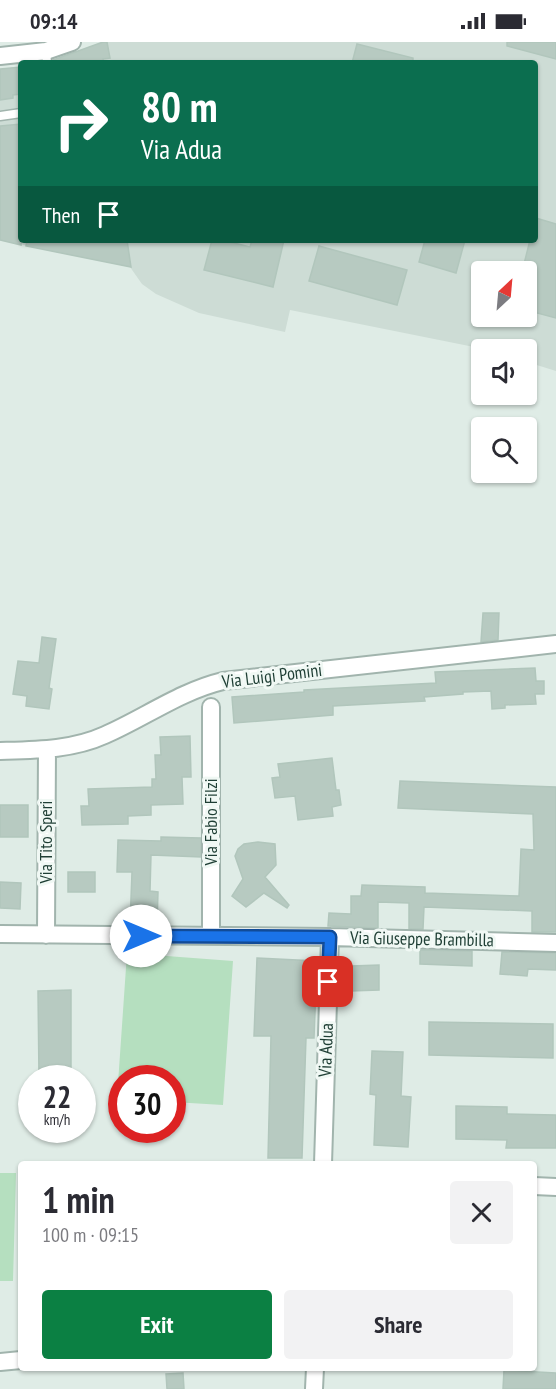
<!DOCTYPE html>
<meta charset="utf-8">
<style>
:root{--surface:#fff;--page:#f2f2f3;--text:#2b2b33;--muted:#7c7c81;--accent:#0b8043}
body{margin:0;font-family:"PT Sans Narrow",sans-serif;background:var(--page);color:var(--text);height:100vh;display:flex;flex-direction:column;font-size:22px;white-space:nowrap}
*{box-sizing:border-box;margin:0}
p{font-size:20px;color:var(--muted)}
.icon{flex:none;width:33px;height:33px;fill:none;stroke:currentColor;stroke-width:2;stroke-linecap:round;stroke-linejoin:round}
.map{position:relative;flex:1;overflow:hidden}
.panel{position:absolute;left:18px;top:1119px;width:519px;height:210px;display:flex;flex-direction:column;background:var(--surface);border-radius:6px;box-shadow:0 2px 4px #0004}
.panel>*{flex:none}
.hud{position:absolute;left:18px;top:18px;width:520px;height:183px;border-radius:6px;box-shadow:0 2px 4px #0004;background:#0b6e4f;color:#fff;overflow:hidden}
.needle{width:39px;rotate:26deg}
.buttons{position:absolute;left:471px;top:219px;display:grid;gap:12px}
.buttons a{display:grid;place-items:center;width:66px;height:66px;border-radius:6px;background:var(--surface);box-shadow:0 2px 4px #0004;font-size:30px}
.speed{position:absolute;left:18px;top:1023px;display:flex;gap:12px;font-size:30px;font-weight:700;text-align:center}
.speed>*{display:grid;place-content:center;width:78px;height:78px;border-radius:50%;background:var(--surface);box-shadow:0 2px 4px #0004;line-height:1}
.speed small{font-size:15px;font-weight:400}
.speed .limit{border:9px solid #d22;background:#fff;color:#111}
.pin{position:absolute;display:grid;place-items:center;width:51px;height:51px;color:#fff;margin:-26px;border-radius:12px;box-shadow:0 3px 9px #0006}
.me{position:absolute;width:66px;margin:-33px;rotate:90deg;stroke-linejoin:round;filter:drop-shadow(0 0 4px #0008)}
.turn{display:flex;align-items:center;gap:21px;height:126px;padding:0 24px;font-size:27px}
.turn .icon{width:78px;height:78px;stroke-width:2.5}
.turn b{display:block;font-size:42px;line-height:51px}
.then{display:flex;align-items:center;height:57px;padding:0 24px;background:#0003;gap:12px;font-size:22px}
.round{display:grid;place-items:center;flex:none;width:63px;height:63px;border-radius:6px;background:var(--page)}
.summary{display:flex;align-items:center;justify-content:space-between;height:102px;padding:0 24px}
h1{font-size:36px;font-weight:800;line-height:45px}
.cta{display:flex;gap:12px;margin-top:auto;padding:12px 24px}
.cta a{flex:1;height:69px;border-radius:6px;background:var(--accent);color:#fff;font-size:24px;font-weight:800;line-height:69px;text-align:center}
.cta a+a{background:var(--page);color:var(--text)}
.status{display:flex;justify-content:space-between;align-items:center;height:42px;padding:0 30px;background:var(--surface);direction:ltr}
.status svg{height:16px;fill:currentColor}
.map>svg:first-child{display:block}
.built{fill:#cddcd5;fill-rule:evenodd}
.green{fill:#b5dfbf}
.building{fill:#b7cac1;stroke:#b1c6bc;stroke-width:1.5}
.lines{fill:none;stroke-linecap:round;stroke-linejoin:round}
.service-casing{stroke:#a1b4ad;stroke-width:11}
.minor-casing{stroke:#a1b4ad;stroke-width:20}
.service{stroke:#fff;stroke-width:8}
.minor{stroke:#fff;stroke-width:16}
.route-casing{stroke:#114b97;stroke-width:15}
.route{stroke:#1a73e8;stroke-width:10}
.labels{text-anchor:middle;stroke-width:6;stroke-linejoin:round;paint-order:stroke}
.street-label{font-size:18px;fill:#1e3e34;stroke:#f0f8f4}
</style>
<div class="status"><b>09:14</b><svg viewBox="0 0 49 12"><path d="M0 12V9h3v3zM5 12V6h3v6zM10 12V3h3v9zM15 12V0h3v12zM26 1h20v11H26zM47 4h2v5h-2z"/></svg></div>
<div class="map">
<svg width="556" height="1347" viewBox="0 0 556 1347">
<rect width="100%" height="100%" fill="#dfece6"/>
<path class="built" d="M 103,0 L 556,0 L 556,329 L 527,320 L 526,308 L 484,307 L 290,268 L 285,290 L 199,271 L 156,252 L 142,242 L 130,225 L 0,198 L 0,27 L 21,25 L 21,198 L 536,198 L 536,21 L 53,21 ZM 482,230 L 526,230 L 526,274 L 482,274 Z"/>
<path class="green" d="M 127,911 L 233,919 L 223,1063 L 173,1060 L 172,1036 L 122,1036 L 121,1056 L 117,1056 Z
M 0,1131 L 16,1131 L 13,1239 L 0,1239 Z"/>
<path class="building" d="M 103,0 L 107,0 L 110,16 L 103,17 L 104,21 L 53,21 L 53,18 Z
M 507,0 L 556,0 L 556,17 L 507,4 Z
M 357,2 L 413,16 L 413,21 L 352,21 Z
M 21,25 L 21,52 L 13,53 L 13,56 L 0,58 L 0,27 Z
M 21,82 L 21,203 L 0,198 L 0,84 Z
M 536,176 L 556,182 L 556,276 L 526,268 L 526,230 L 522,230 L 530,198 L 536,198 Z
M 27,198 L 127,198 L 131,225 L 26,204 Z
M 212,198 L 222,198 L 250,205 L 252,198 L 284,198 L 273,245 L 204,228 Z
M 425,198 L 465,198 L 456,231 L 419,220 Z
M 319,204 L 407,228 L 397,263 L 309,239 Z
M 483,571 L 499,571 L 498,598 L 481,600 Z
M 42,595 L 56,597 L 49,646 L 52,647 L 49,667 L 26,664 L 27,654 L 13,652 L 18,619 L 39,621 Z
M 535,626 L 536,639 L 544,639 L 544,652 L 535,652 L 536,662 L 505,663 L 505,666 L 492,667 L 491,649 L 463,650 L 463,652 L 424,655 L 425,659 L 333,664 L 333,673 L 234,681 L 232,655 L 304,650 L 304,648 L 436,641 L 435,630 Z
M 190,694 L 191,735 L 182,735 L 183,762 L 151,763 L 151,773 L 128,774 L 128,782 L 82,783 L 81,764 L 89,764 L 88,747 L 152,745 L 152,737 L 156,737 L 155,713 L 161,713 L 160,695 Z
M 332,716 L 336,748 L 339,748 L 341,763 L 332,765 L 333,774 L 298,778 L 295,754 L 275,756 L 272,736 L 280,735 L 278,722 Z
M 400,739 L 556,745 L 556,890 L 532,890 L 532,869 L 424,865 L 423,887 L 409,887 L 409,861 L 378,860 L 378,886 L 328,884 L 329,871 L 351,872 L 351,854 L 361,854 L 362,843 L 425,845 L 425,851 L 519,854 L 521,807 L 534,808 L 533,772 L 398,766 Z
M 0,763 L 28,763 L 28,795 L 0,795 Z
M 161,795 L 201,796 L 201,815 L 151,813 L 150,849 L 158,850 L 157,883 L 130,883 L 132,830 L 117,830 L 118,798 L 161,799 Z
M 258,800 L 275,802 L 276,823 L 265,835 L 289,863 L 287,866 L 264,851 L 246,865 L 232,854 L 243,837 L 235,814 L 238,807 L 244,802 Z
M 68,830 L 95,830 L 95,850 L 68,850 Z
M 0,840 L 21,841 L 20,867 L 0,866 Z
M 420,908 L 472,909 L 472,924 L 420,922 Z
M 502,910 L 556,911 L 556,928 L 528,927 L 527,934 L 500,932 Z
M 257,916 L 317,919 L 314,996 L 306,996 L 302,1116 L 268,1116 L 271,994 L 254,994 Z
M 379,923 L 379,948 L 351,949 L 351,924 Z
M 71,948 L 71,1036 L 39,1036 L 38,949 Z
M 429,980 L 553,982 L 553,1016 L 429,1013 Z
M 372,1009 L 403,1010 L 401,1054 L 411,1055 L 408,1105 L 374,1103 L 376,1053 L 370,1052 Z
M 456,1064 L 507,1065 L 507,1072 L 556,1073 L 556,1106 L 506,1106 L 507,1098 L 456,1097 Z
M 504,1328 L 556,1331 L 556,1347 L 503,1347 Z
M 183,1331 L 184,1347 L 167,1347 L 166,1332 Z"/>
<g class="lines">
<g class="service-casing">
<path id="service" d="M 46,9 L 47,21
M 0,74 L 21,71"/>
</g>
<g class="minor-casing">
<path id="minor" d="M 0,14 L 46,9 L 72,0
M 211,665 L 211,894
M 0,709 C 36,708 72,708 105,693 C 144,676 181,649 223,639 L 556,602
M 0,892 L 330,895 L 556,901
M 46,893 L 47,707
M 323,1122 L 330,895
M 534,1144 L 556,1145
M 0,1320 L 21,1318
M 314,1347 L 315,1326"/>
</g>
<use href="#service" class="service"/>
<use href="#minor" class="minor"/>
</g>
<g class="lines">
<g class="route-casing">
<path id="route" d="M 141,894 L 330,895 L 328,940"/>
</g>
<use href="#route" class="route"/>
</g>
<g class="labels">
<g class="street-label">
<text transform="translate(272 634) rotate(-7)" y="6">Via Luigi Pomini</text>
<text transform="translate(211 780) rotate(-90)" y="6">Via Fabio Filzi</text>
<text transform="translate(46 800) rotate(-90)" y="6">Via Tito Speri</text>
<text transform="translate(422 897) rotate(1)" y="6">Via Giuseppe Brambilla</text>
<text transform="translate(326 1008) rotate(-88)" y="6">Via Adua</text>
</g>
</g>
</svg>
<div class="buttons">
<a><svg class="needle" viewBox="-14 -14 28 28"><path d="M0-13l5 13h-10z" fill="#e53935"/><path d="M0 13l5-13h-10z" fill="#7c7c81"/></svg></a>
<a><svg class="icon" aria-label="sound" viewBox="0 0 24 24"><path d="M4 9h4l5-4v14l-5-4H4zM17 9q2 3 0 6"/></svg></a>
<a><svg class="icon" aria-label="search" viewBox="0 0 24 24"><circle cx="10" cy="10" r="6"/><path d="M15 15l6 6"/></svg></a>
</div>
<div class="speed"><div>22<small>km/h</small></div><div class="limit">30</div></div>
<div class="pin" style="left:328px;top:940px;background:#d93025"><svg class="icon" aria-label="arrive" viewBox="0 0 24 24"><path d="M6 21V4h12l-3 4 3 4H6"/></svg></div>
<svg class="me" style="left:141px;top:894px" viewBox="-20 -20 40 40"><circle r="19" fill="#fff"/><path d="M0-13L10 11 0 6-10 11z" fill="#1a73e8"/></svg>
<div class="hud">
<div class="turn"><svg class="icon" aria-label="right" viewBox="0 0 24 24"><path d="M7 20v-9h11M14 6l5 5-5 5"/></svg><div><b>80 m</b>Via Adua</div></div>
<div class="then">Then<svg class="icon" aria-label="arrive" viewBox="0 0 24 24"><path d="M6 21V4h12l-3 4 3 4H6"/></svg></div>
</div>
<section class="panel">
<div class="summary"><div><h1>1 min</h1><p>100 m · 09:15</p></div><a class="round"><svg class="icon" aria-label="close" viewBox="0 0 24 24"><path d="M6 6l12 12M18 6L6 18"/></svg></a></div>
<div class="cta"><a>Exit</a><a>Share</a></div>
</section>
</div>
